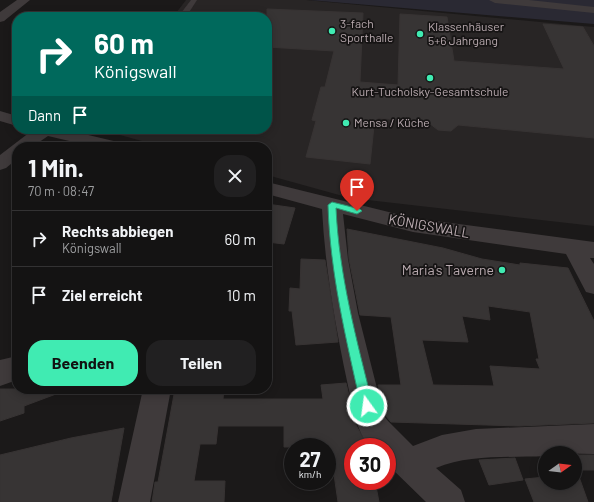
<!DOCTYPE html>
<html lang="de">
<meta charset="utf-8">
<style>
:root{--surface:#141313;--page:#212021;--text:#f1f3f6;--muted:#9d9ea0;--line:#333233;--accent:#40ebb2}
body{margin:0;font-family:Barlow,sans-serif;background:var(--page);color:var(--text);height:100vh;display:flex;flex-direction:column;font-size:15px;white-space:nowrap}
*{box-sizing:border-box;margin:0}
p{font-size:13px;color:var(--muted)}
.icon{flex:none;width:22px;height:22px;fill:none;stroke:currentColor;stroke-width:2;stroke-linecap:round;stroke-linejoin:round}
.map{position:relative;flex:1;overflow:hidden}
.drawer{position:absolute;left:12px;top:142px;width:260px;height:252px;display:flex;flex-direction:column;background:var(--surface);border-radius:16px;box-shadow:0 2px 10px #0003,0 0 0 1px var(--line)}
.drawer>*{flex:none}
.top-card{position:absolute;left:12px;top:12px;width:260px;height:122px;border-radius:16px;box-shadow:0 2px 10px #0003,0 0 0 1px var(--line);background:#00695c;color:#fff;overflow:hidden}
.needle{width:26px;rotate:76deg}
.controls{position:absolute;left:538px;top:446px;display:grid;gap:8px}
.controls a{display:grid;place-items:center;width:44px;height:44px;border-radius:50%;background:var(--surface);box-shadow:0 2px 10px #0003,0 0 0 1px var(--line);font-size:20px}
.speed{position:absolute;left:284px;top:438px;display:flex;gap:8px;font-size:20px;font-weight:700;text-align:center}
.speed>*{display:grid;place-content:center;width:52px;height:52px;border-radius:50%;background:var(--surface);box-shadow:0 2px 10px #0003,0 0 0 1px var(--line);line-height:1}
.speed small{font-size:10px;font-weight:400}
.speed .limit{border:6px solid #d22;background:#fff;color:#111}
.pin{position:absolute;display:grid;place-items:center;width:34px;height:34px;color:#fff;margin:-41px -17px;border-radius:50% 50% 50% 0;rotate:-45deg;box-shadow:0 0 4px #0007}
.pin .icon{rotate:45deg}
.me{position:absolute;width:44px;margin:-22px;rotate:346deg;stroke-linejoin:round;filter:drop-shadow(0 0 3px #0008)}
.turn{display:flex;align-items:center;gap:14px;height:84px;padding:0 16px;font-size:18px}
.turn .icon{width:52px;height:52px;stroke-width:2.5}
.turn b{display:block;font-size:28px;line-height:34px}
.then{display:flex;align-items:center;height:38px;padding:0 16px;background:#0003;gap:8px;font-size:15px}
.round{display:grid;place-items:center;flex:none;width:42px;height:42px;border-radius:16px;background:var(--page)}
.head{display:flex;align-items:center;justify-content:space-between;height:68px;padding:0 16px}
h1{font-size:24px;font-weight:700;line-height:30px}
.button{display:flex;gap:8px;margin-top:auto;padding:8px 16px}
.button a{flex:1;height:46px;border-radius:16px;background:var(--accent);color:#111;font-size:16px;font-weight:700;line-height:46px;text-align:center}
.button a+a{background:var(--page);color:var(--text)}
ul{padding:0;list-style:none}
li{display:flex;align-items:center;gap:12px;height:56px;padding:0 16px;border-top:1px solid var(--line)}
li div{flex:1}
li b{display:block;font-size:15px}
li em{font-style:normal}
.map>svg:first-child{display:block}
.built{fill:#282525}
.green{fill:#2a2933}
.building{fill:#373434;stroke:#373333;fill-rule:evenodd}
.lines{fill:none;stroke-linecap:round;stroke-linejoin:round}
.service{fill:#3f3a3b;fill-rule:evenodd}
.minor{fill:#3f3a3b;fill-rule:evenodd}
.route{fill:#40ebb2;stroke:#2a9974}
.poi-dot{fill:#40ebb2;stroke:#161414;stroke-width:1.5}
.labels{text-anchor:middle;stroke-width:3.5;stroke-linejoin:round;paint-order:stroke}
.far-poi-label{font-size:12px;fill:#baabb0;stroke:#161414;text-anchor:start}
.street-label{font-size:14px;fill:#baabb0;stroke:#161414}
.poi-label{font-size:14px;fill:#baabb0;stroke:#161414;text-anchor:end}
</style>
<div class="map">
<svg width="594" height="502" viewBox="0 0 594 502">
<rect width="100%" height="100%" fill="#1b1919"/>
<path class="built" d="M 186,0 L 306,0 L 594,27 L 594,226 L 350,198 L 267,175 L 267,147 L 164,147 L 98,129 L 267,129 L 267,17 L 173,17 Z"/>
<path class="green" d="M 309,0 L 594,0 L 594,24 Z"/>
<path class="building" d="M 267,9 L 363,13 L 360,82 L 398,85 L 400,14 L 447,17 L 454,61 L 564,69 L 543,24 L 583,27 L 594,46 L 594,138 L 458,125 L 451,131 L 438,130 L 429,123 L 378,118 L 377,126 L 374,126 L 370,164 L 306,157 L 316,121 L 312,120 L 321,87 L 325,87 L 334,51 L 267,47 Z
M 267,204 L 295,208 L 284,244 L 267,242 Z
M 347,229 L 443,248 L 482,259 L 520,265 L 520,263 L 568,268 L 594,321 L 594,423 L 519,426 L 391,422 L 385,415 L 378,385 L 401,385 L 391,317 L 360,315 L 349,259 ZM 488,306 L 530,312 L 539,359 L 536,359 L 540,369 L 490,366 L 494,386 L 433,385 L 422,340 L 468,342 L 462,316 L 490,320 Z
M 301,259 L 325,260 L 338,342 L 296,345 L 292,311 L 289,311 L 290,288 L 300,289 Z
M 346,383 L 356,425 L 368,447 L 353,447 L 353,481 L 375,481 L 379,502 L 338,502 L 330,447 L 284,447 L 284,426 L 218,426 L 216,444 L 200,444 L 194,481 L 225,481 L 224,502 L 152,502 L 155,482 L 158,482 L 175,389 L 224,389 L 223,399 L 323,399 L 321,385 Z
M 0,389 L 64,389 L 64,391 L 24,406 L 24,413 L 0,421 Z
M 124,428 L 111,502 L 0,502 L 0,455 L 71,438 Z
M 575,455 L 594,455 L 594,470 L 575,470 Z
M 515,458 L 523,480 L 489,485 L 479,460 Z
M 578,474 L 588,502 L 534,502 L 525,479 L 545,477 L 545,483 L 575,483 L 575,475 Z"/>
<g class="lines">
<path class="service" d="M 191,0 L 197,0 L 186,17 L 178,17 Z"/>
<path class="minor" d="M 17,0 L 30,0 L 4,21 L 0,22 L 0,12 Z
M 489,0 L 529,0 L 594,7 L 594,13 L 495,3 Z
M 0,111 L 17,116 L 17,126 L 0,121 Z
M 34,129 L 63,129 L 122,143 L 125,147 L 95,147 L 48,136 L 32,147 L 17,147 L 17,159 L 6,168 L 0,170 L 0,155 Z
M 267,182 L 413,218 L 594,242 L 594,258 L 590,258 L 594,264 L 594,294 L 586,292 L 566,254 L 413,232 L 343,214 L 348,259 L 358,313 L 384,416 L 388,421 L 413,446 L 442,435 L 476,429 L 594,424 L 594,454 L 545,453 L 545,456 C 510,458 469,454 436,468 L 461,490 L 465,502 L 426,502 L 387,464 L 387,447 L 370,447 C 355,430 352,403 347,381 C 335,324 325,267 322,209 L 267,194 Z
M 17,356 L 17,380 L 0,386 L 0,360 Z
M 143,389 L 171,389 L 150,502 L 118,502 Z"/>
</g>
<path class="route" d="M 332,202 L 360,209 L 362,211 L 357,214 L 336,208 C 339,276 357,341 373,406 L 371,410 L 367,412 L 363,410 L 361,406 C 346,339 330,273 328,205 Z"/>
<g class="poi-dot">
<circle cx="332" cy="31" r="4"/>
<circle cx="420" cy="34" r="4"/>
<circle cx="430" cy="78" r="4"/>
<circle cx="346" cy="123" r="4"/>
<circle cx="502" cy="270" r="4"/>
</g>
<g class="labels">
<g class="far-poi-label">
<text x="340" y="28">3-fach<tspan x="340" dy="14">Sporthalle</tspan></text>
<text x="428" y="31">Klassenhäuser<tspan x="428" dy="14">5+6 Jahrgang</tspan></text>
<text x="430" y="96" text-anchor="middle">Kurt-Tucholsky-Gesamtschule</text>
<text x="354" y="127">Mensa / Küche</text>
</g>
<g class="street-label">
<text transform="translate(429 226) rotate(10)" y="5">KÖNIGSWALL</text>
</g>
<g class="poi-label">
<text x="494" y="275">Maria's Taverne</text>
</g>
</g>
</svg>
<div class="controls">
<a><svg class="needle" viewBox="-14 -14 28 28"><path d="M0-13l5 13h-10z" fill="#e53935"/><path d="M0 13l5-13h-10z" fill="#9d9ea0"/></svg></a>
</div>
<div class="speed"><div>27<small>km/h</small></div><div class="limit">30</div></div>
<div class="pin" style="left:357px;top:211px;background:#d93025"><svg class="icon" aria-label="arrive" viewBox="0 0 24 24"><path d="M6 21V4h12l-3 4 3 4H6"/></svg></div>
<svg class="me" style="left:367px;top:406px" viewBox="-20 -20 40 40"><circle r="17" fill="#40ebb2" stroke="#fff" stroke-width="3"/><path d="M0-11L8 9 0 5-8 9z" fill="#fff"/></svg>
<div class="top-card">
<div class="turn"><svg class="icon" aria-label="right" viewBox="0 0 24 24"><path d="M7 20v-9h11M14 6l5 5-5 5"/></svg><div><b>60 m</b>Königswall</div></div>
<div class="then">Dann<svg class="icon" aria-label="arrive" viewBox="0 0 24 24"><path d="M6 21V4h12l-3 4 3 4H6"/></svg></div>
</div>
<section class="drawer">
<div class="head"><div><h1>1 Min.</h1><p>70 m · 08:47</p></div><a class="round"><svg class="icon" aria-label="close" viewBox="0 0 24 24"><path d="M6 6l12 12M18 6L6 18"/></svg></a></div>
<ul>
<li><svg class="icon" aria-label="right" viewBox="0 0 24 24"><path d="M7 20v-9h11M14 6l5 5-5 5"/></svg><div><b>Rechts abbiegen</b><p>Königswall</p></div><em>60 m</em></li>
<li><svg class="icon" aria-label="arrive" viewBox="0 0 24 24"><path d="M6 21V4h12l-3 4 3 4H6"/></svg><div><b>Ziel erreicht</b></div><em>10 m</em></li>
</ul>
<div class="button"><a>Beenden</a><a>Teilen</a></div>
</section>
</div>
